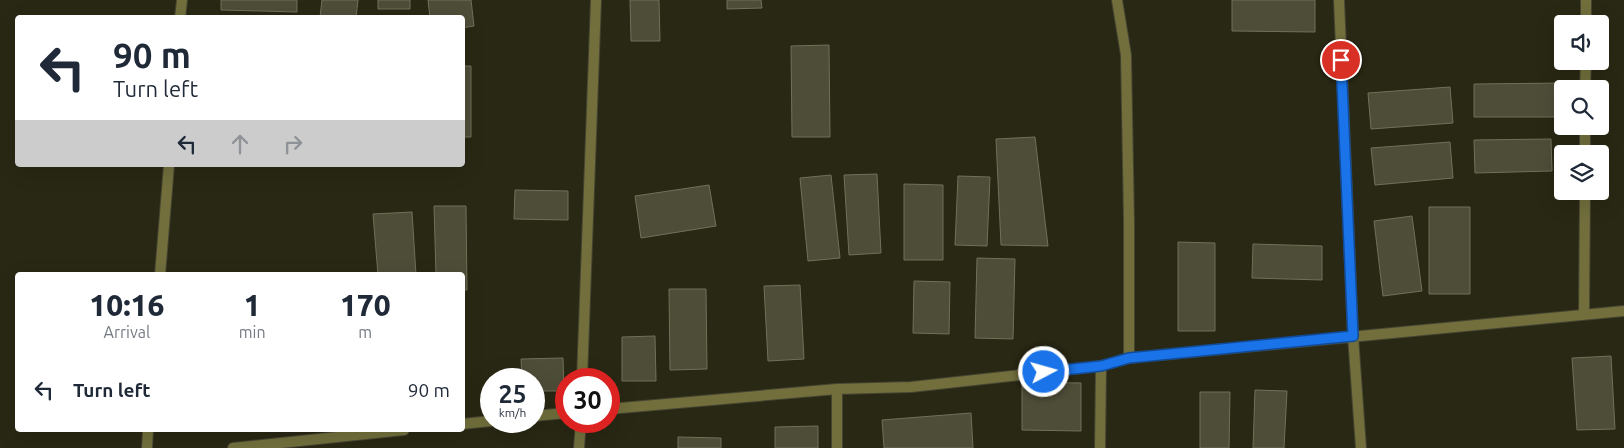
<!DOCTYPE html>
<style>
:root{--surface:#fff;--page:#f6f6f7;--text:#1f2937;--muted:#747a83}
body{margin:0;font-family:Ubuntu,sans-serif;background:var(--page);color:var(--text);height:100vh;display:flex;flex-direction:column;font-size:19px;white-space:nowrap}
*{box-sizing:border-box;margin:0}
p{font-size:16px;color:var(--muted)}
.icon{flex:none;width:28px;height:28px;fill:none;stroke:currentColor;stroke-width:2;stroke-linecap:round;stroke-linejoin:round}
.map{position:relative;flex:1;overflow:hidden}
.side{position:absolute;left:15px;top:272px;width:450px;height:160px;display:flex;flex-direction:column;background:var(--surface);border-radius:5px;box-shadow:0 5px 20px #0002}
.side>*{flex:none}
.banner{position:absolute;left:15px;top:15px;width:450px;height:152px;border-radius:5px;box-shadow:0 5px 20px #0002;background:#fff;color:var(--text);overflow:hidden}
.tools{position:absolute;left:1554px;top:15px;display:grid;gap:10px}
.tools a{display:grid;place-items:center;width:55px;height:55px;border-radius:5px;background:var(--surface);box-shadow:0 5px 20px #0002;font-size:25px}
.speed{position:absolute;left:480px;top:368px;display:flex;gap:10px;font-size:25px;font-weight:700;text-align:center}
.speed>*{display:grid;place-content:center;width:65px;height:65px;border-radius:50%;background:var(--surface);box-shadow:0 5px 20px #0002;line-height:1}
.speed small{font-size:12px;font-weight:400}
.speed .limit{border:8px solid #d22;background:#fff;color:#111}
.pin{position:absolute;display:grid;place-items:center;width:42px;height:42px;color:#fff;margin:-21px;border:2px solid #fff;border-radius:50%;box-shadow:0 1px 5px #0007}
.me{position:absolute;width:55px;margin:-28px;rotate:84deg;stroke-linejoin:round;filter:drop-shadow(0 0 4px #0008)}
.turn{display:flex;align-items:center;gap:18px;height:105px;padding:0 15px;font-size:22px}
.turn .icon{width:65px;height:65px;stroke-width:2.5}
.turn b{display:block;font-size:35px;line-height:42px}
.lanes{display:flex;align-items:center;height:48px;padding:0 15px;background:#0003;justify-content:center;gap:25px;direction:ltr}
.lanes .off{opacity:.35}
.eta{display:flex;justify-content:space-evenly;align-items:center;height:85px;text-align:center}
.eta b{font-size:30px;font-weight:800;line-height:35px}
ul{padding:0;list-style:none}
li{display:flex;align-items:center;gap:15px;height:65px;padding:0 15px}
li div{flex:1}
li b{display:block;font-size:19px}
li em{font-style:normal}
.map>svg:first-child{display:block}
.building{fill:#4e4d38;stroke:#717059}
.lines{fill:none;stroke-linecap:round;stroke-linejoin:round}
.street-casing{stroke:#454431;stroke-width:12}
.street{stroke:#726f3d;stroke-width:10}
.route-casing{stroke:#114b97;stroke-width:12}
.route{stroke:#1a73e8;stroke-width:9}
</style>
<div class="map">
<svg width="1624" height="448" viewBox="0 0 1624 448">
<rect width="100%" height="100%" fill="#292814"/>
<path class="building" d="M 221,0 L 297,0 L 297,12 L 221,10 Z
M 322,0 L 358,0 L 356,18 L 320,17 Z
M 378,0 L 410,0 L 410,9 L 378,9 Z
M 428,0 L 471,0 L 474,26 L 462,28 L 462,18 L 430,18 Z
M 630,0 L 659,0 L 660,41 L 631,41 Z
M 727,0 L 761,0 L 762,8 L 727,9 Z
M 1232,0 L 1315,0 L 1315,32 L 1232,31 Z
M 829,45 L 830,137 L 792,137 L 791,46 Z
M 462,66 L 471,66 L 471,137 L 462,137 Z
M 1566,83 L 1566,89 L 1562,89 L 1562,117 L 1474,117 L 1474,84 Z
M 1450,87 L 1453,123 L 1371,129 L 1368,93 Z
M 1035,137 L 1048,246 L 1001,245 L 996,139 Z
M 1551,139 L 1552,171 L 1475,173 L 1474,140 Z
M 1450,142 L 1453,178 L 1375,185 L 1371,148 Z
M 877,174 L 881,253 L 849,255 L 844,175 Z
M 831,175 L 840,258 L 808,261 L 800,178 Z
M 958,176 L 990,177 L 987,246 L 955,245 Z
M 904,184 L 943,185 L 943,260 L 904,260 Z
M 709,185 L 716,226 L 641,238 L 635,196 Z
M 515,190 L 568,191 L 568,220 L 514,219 Z
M 434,206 L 466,206 L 467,290 L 462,290 L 462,275 L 436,275 Z
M 1429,207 L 1470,207 L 1470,294 L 1429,294 Z
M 412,212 L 416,275 L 378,275 L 373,214 Z
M 1412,216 L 1422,291 L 1383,296 L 1374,221 Z
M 1178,242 L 1215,243 L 1215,331 L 1178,331 Z
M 1253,244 L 1322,246 L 1322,280 L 1252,278 Z
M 977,258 L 1015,259 L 1013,339 L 975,338 Z
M 914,281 L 950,282 L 949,334 L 913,333 Z
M 800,285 L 804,359 L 768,361 L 764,286 Z
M 669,289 L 706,289 L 707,369 L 670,370 Z
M 655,336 L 656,381 L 622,381 L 622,337 Z
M 1611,356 L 1615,429 L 1577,430 L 1572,358 Z
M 563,358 L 564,391 L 534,391 L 534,379 L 522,379 L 521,359 Z
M 1022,382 L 1081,383 L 1081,431 L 1022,430 Z
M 1255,390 L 1287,391 L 1284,448 L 1253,448 Z
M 1200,392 L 1230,392 L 1229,448 L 1200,448 Z
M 971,413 L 973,448 L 884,448 L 882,420 Z
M 818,426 L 818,448 L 775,448 L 775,427 Z
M 678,437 L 721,438 L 721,448 L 678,448 Z"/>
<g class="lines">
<g class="street-casing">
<path id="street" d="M 1117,0 L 1126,55 L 1129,222 L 1129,358
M 1339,0 L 1353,336 L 1361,448
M 180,18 L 182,0
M 1586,24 L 1586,0
M 1585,89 L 1586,61
M 1585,154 L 1585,126
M 160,275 L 169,165
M 1584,314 L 1585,191
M 582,379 L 596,0
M 609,409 L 837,389 L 911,387 L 1101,366 L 1129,358 L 1624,311
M 534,416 L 566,413
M 462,424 L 491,421
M 147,448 L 148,430
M 233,448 L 404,430
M 579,448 L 581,421
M 837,448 L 837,389
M 1100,448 L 1101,366"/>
</g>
<use href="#street" class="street"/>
</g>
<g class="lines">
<g class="route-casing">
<path id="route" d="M 1044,372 L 1101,366 L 1129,358 L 1353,336 L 1341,60"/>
</g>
<use href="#route" class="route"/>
</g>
</svg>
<div class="tools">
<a><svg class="icon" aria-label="sound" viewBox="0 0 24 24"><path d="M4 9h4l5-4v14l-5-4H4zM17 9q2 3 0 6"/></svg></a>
<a><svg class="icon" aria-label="search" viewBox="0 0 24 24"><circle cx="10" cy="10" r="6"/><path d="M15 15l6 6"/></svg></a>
<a><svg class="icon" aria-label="layers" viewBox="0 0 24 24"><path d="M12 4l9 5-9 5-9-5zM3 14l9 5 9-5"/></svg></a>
</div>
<div class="speed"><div>25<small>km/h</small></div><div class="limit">30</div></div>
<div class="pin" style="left:1341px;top:60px;background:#d93025"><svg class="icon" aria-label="arrive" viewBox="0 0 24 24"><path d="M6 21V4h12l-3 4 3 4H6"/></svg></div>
<svg class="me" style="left:1044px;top:372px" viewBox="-20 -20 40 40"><circle r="17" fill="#1a73e8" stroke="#fff" stroke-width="3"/><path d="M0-11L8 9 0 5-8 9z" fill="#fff"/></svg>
<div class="banner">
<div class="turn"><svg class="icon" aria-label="left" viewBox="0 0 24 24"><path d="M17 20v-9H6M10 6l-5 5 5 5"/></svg><div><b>90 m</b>Turn left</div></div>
<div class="lanes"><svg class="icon" aria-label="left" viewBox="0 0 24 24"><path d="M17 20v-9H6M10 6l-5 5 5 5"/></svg><svg class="icon off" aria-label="ahead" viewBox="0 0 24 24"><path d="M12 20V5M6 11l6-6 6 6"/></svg><svg class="icon off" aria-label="right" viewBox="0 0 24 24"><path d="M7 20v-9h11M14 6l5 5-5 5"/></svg></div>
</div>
<section class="side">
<div class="eta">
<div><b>10:16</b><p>Arrival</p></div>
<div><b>1</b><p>min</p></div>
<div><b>170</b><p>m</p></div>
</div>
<ul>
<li><svg class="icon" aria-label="left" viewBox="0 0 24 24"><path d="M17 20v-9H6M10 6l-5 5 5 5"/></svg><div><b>Turn left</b></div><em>90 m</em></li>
</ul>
</section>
</div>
